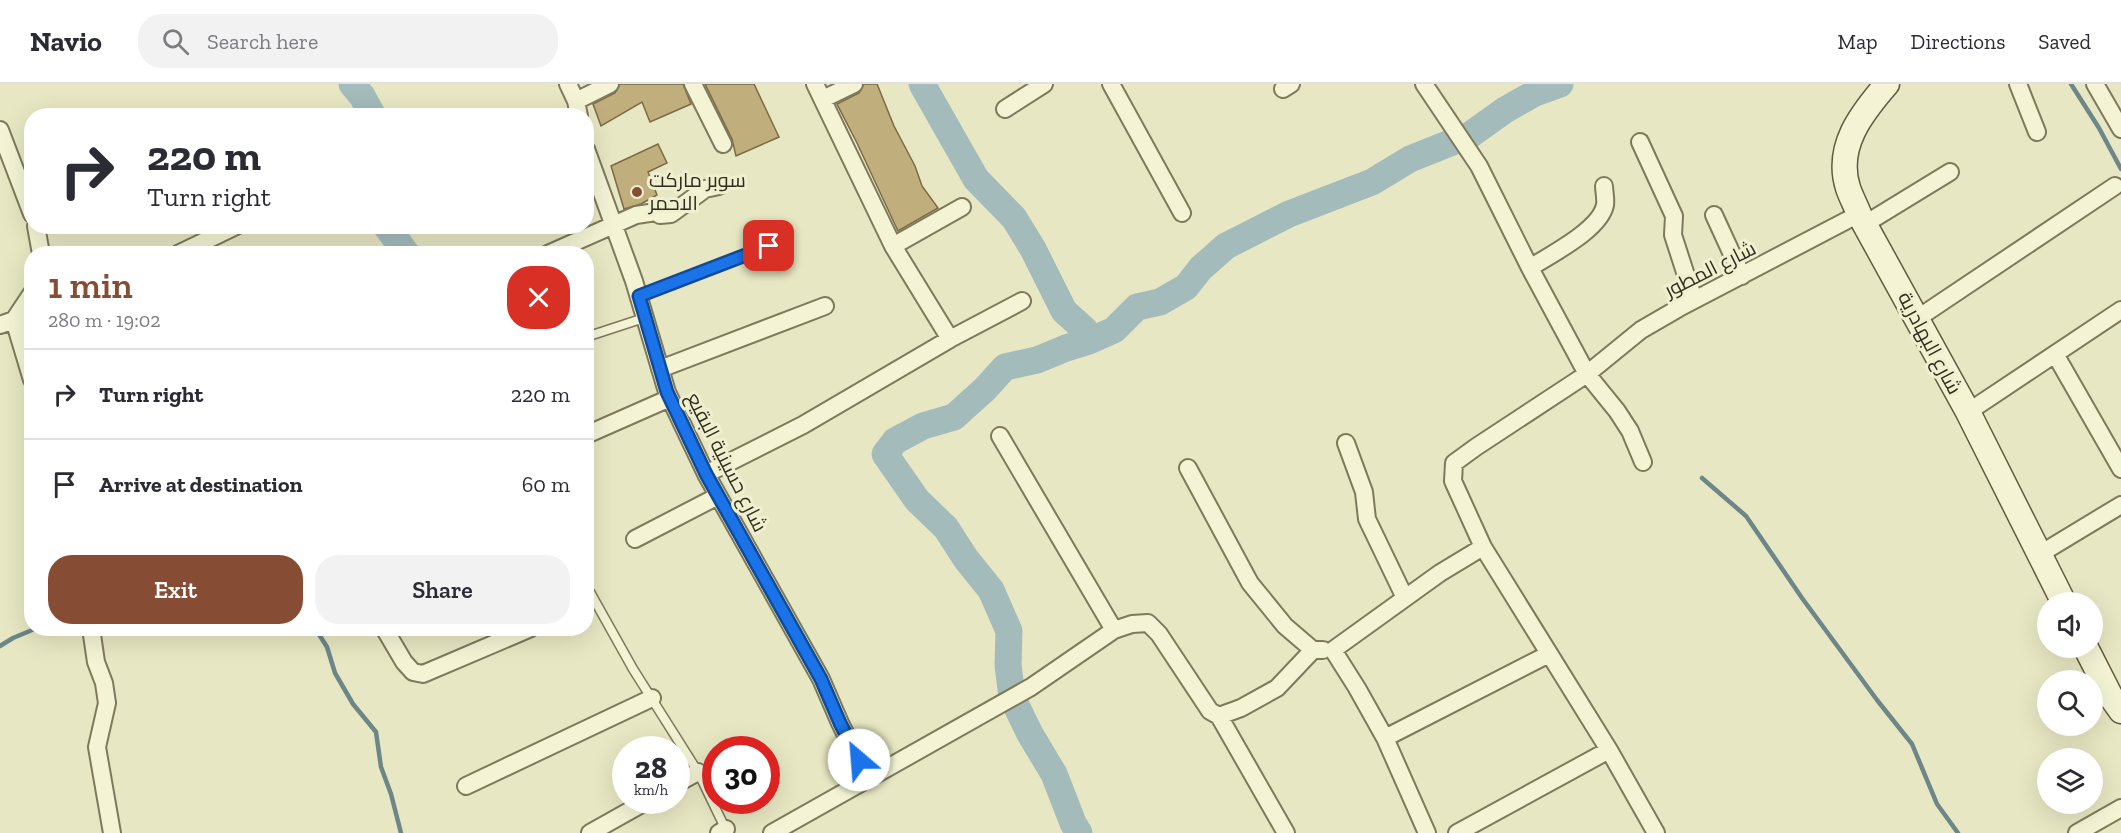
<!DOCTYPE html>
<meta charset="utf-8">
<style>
:root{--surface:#fff;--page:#f2f2f3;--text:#2b2b33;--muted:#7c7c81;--line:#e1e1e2;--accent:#864c34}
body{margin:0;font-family:"Zilla Slab",Cairo,serif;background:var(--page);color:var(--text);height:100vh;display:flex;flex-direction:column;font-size:22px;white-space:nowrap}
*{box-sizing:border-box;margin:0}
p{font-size:20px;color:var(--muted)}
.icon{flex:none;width:33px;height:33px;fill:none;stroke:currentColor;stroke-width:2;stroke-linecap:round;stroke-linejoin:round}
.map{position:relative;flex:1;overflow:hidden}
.panel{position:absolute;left:24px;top:162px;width:570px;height:390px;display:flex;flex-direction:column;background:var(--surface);border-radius:24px;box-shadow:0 6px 24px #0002}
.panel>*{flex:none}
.hud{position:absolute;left:24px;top:24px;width:570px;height:126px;border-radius:24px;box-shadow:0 6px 24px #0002;background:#fff;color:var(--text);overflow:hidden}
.fabs{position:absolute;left:2037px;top:508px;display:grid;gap:12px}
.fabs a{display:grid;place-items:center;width:66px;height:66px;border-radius:50%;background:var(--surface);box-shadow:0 6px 24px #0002;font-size:30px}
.speed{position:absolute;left:612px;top:652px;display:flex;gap:12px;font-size:30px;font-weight:700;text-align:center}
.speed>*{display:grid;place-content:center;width:78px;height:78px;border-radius:50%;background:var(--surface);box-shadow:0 6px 24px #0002;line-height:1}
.speed small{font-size:15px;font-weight:400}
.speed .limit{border:9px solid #d22;background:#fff;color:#111}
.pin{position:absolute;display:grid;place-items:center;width:51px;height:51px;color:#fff;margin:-26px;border-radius:12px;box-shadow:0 3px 9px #0006}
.me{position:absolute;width:66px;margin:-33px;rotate:333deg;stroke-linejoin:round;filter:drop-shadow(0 0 4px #0008)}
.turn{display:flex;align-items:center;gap:21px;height:126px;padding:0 24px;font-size:27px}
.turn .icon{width:78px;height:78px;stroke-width:2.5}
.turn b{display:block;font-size:42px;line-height:51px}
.round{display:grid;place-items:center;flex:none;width:63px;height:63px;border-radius:24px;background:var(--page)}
.overview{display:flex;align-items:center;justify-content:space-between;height:102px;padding:0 24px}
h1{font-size:36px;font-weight:600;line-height:45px;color:var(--accent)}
.cta{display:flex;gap:12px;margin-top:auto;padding:12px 24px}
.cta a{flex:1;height:69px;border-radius:24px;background:var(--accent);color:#fff;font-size:24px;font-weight:600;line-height:69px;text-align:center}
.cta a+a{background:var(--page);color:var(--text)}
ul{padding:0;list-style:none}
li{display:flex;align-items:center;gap:18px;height:90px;padding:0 24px;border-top:2px solid var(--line)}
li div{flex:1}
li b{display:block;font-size:22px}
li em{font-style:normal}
header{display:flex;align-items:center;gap:36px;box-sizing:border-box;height:84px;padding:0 30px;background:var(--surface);border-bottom:2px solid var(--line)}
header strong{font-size:28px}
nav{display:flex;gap:33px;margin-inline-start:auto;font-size:21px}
.search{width:420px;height:54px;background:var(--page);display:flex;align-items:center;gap:15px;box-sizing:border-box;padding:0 21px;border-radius:24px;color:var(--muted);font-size:22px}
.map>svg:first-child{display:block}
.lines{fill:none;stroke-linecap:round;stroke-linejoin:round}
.stream{stroke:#6d8687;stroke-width:4.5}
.river{stroke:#a4bbbb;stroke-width:27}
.building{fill:#c1ae7d;stroke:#7b6b45;stroke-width:1.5}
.lane-casing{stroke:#7f795c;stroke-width:11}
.street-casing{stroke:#7f795c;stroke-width:20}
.secondary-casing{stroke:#615a3f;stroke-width:27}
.lane{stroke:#f4f4d5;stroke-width:8}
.street{stroke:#f4f4d5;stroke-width:16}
.secondary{stroke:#f4f4d5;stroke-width:24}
.route-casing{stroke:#114b97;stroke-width:15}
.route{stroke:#1a73e8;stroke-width:10}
.poi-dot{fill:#864c34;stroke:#f0f0d1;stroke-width:2}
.labels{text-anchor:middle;stroke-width:6;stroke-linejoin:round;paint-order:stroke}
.poi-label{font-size:20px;fill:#312d1e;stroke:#f0f0d1;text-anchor:start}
.street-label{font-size:20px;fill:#312d1e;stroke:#f0f0d1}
</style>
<header>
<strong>Navio</strong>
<div class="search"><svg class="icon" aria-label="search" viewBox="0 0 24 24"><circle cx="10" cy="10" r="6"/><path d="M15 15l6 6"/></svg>Search here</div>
<nav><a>Map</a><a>Directions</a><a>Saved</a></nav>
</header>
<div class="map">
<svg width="2121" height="749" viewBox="0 0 2121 749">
<rect width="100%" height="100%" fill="#e7e7c3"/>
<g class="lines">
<path class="stream" d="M 2071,0 L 2099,44 L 2121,85
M 1702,394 L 1746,432 L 1802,514 L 1877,616 L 1912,660 L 1937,720 L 1958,749
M 315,544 L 327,563 L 335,589 L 353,620 L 376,648 L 381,683 L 391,710 L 401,749
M 0,562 L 13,554 L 37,544"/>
<path class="river" d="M 352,0 L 362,12 L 373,32
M 922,0 L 976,95 L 1014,134 L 1033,165 L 1064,227 L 1085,246 L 1089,257 L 1066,264 L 1037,276 L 1005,283 L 985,305 L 954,333 L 923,342 L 895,357 L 885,370 L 917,416 L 946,444 L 966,475 L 991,506 L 1009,547 L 1008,581 L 1012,613 L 1030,650 L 1054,690 L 1073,739 L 1079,749
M 386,142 L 407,170
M 1089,257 L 1114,246 L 1137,223 L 1160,218 L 1186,203 L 1201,184 L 1226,162 L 1289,130 L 1372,98 L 1410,75 L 1470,51 L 1505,26 L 1535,9 L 1560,0"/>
</g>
<path class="building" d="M 620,0 L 683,0 L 691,20 L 650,38 L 642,18 L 601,42 L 593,20 L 615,9 Z
M 705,0 L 754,0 L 779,53 L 736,72 L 732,55 Z
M 864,0 L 877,0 L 894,42 L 915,82 L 922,102 L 938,124 L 898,147 L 857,59 L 837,20 L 859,9 Z
M 658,60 L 667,79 L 648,88 L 657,111 L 641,120 L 624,125 L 611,82 Z"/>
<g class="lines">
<g class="lane-casing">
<path id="lane" d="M 639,212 L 769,162
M 586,253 L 644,234
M 586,501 L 633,585 L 698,688 L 726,746"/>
</g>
<g class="street-casing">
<path id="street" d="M 568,0 L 576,17 L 579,32
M 693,0 L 723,60
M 815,0 L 893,162 L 950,255 L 1022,217
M 1111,0 L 1182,129
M 1424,0 L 1479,82 L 1530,184 L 1587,290 L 1617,327 L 1630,347 L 1643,378
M 2018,0 L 2037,48
M 2095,0 L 2121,45
M 1283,5 L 1291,0
M 823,15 L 854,0
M 576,17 L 610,0
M 1005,25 L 1044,0
M 0,46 L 32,130
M 1640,58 L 1674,132 L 1673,151 L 1694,216
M 586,65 L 634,197 L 667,308 L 706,390 L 821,595 L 840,639 L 868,695
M 1714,131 L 1742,192
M 1865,140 L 1950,88
M 36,142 L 41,170
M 893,162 L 962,123
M 178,170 L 236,142
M 548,170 L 636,131 L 656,128 L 660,131 L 671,130 L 705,105 L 719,102
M 1530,184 C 1551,170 1600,146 1605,121 C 1606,115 1604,107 1604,102
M 32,209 L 14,236 L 32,296
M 1918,234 L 2115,102
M 0,241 L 25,232
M 2055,270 L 2121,385
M 660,285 L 825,222
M 1968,328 L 2121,226
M 586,351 L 670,314
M 1000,352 L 1114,546
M 1346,359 L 1364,408 L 1367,435 L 1405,514
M 1188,384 L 1250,499 L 1285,542 L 1313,566 L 1323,566
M 706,390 L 803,341 L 950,255
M 635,455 L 718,412
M 1483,463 L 1609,666 L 1656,749
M 2040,470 L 2121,421
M 91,544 L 96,578 L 104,599 L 107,619 L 97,663 L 112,749
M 384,544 L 404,578 L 413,588 L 423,590 L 531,544
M 1219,632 L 1286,749
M 1385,654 L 1549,570
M 676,700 L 698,688
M 466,702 L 652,614
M 590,749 L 647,717
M 719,749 L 726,745
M 772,749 L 1031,603 L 1114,546 L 1132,540 L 1148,539 L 1159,550 L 1210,627 L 1219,632 L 1241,624 L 1277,604 L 1313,566
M 1427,749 L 1385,654 L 1357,604 L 1333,566 L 1440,489 L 1483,463 L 1453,397 L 1454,379 L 1476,363 L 1587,290 L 1641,246 L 1679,224 L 1859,130
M 1457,749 L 1609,666
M 2077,749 L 2121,724"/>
</g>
<g class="secondary-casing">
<path id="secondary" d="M 1887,0 C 1861,30 1835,63 1848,104 C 1851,113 1856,122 1859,130 L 1968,328 L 2064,519
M 2086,564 L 2111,613 L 2121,627"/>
</g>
<use href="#lane" class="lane"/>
<use href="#street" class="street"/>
<use href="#secondary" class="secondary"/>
</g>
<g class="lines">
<g class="route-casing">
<path id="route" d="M 769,162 L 639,212 L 667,308 L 706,390 L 821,595 L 840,639 L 859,676"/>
</g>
<use href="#route" class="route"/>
</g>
<circle class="poi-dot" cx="637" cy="108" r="6"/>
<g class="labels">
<g class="poi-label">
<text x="649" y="103">سوبر ماركت<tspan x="649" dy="23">الاحمر</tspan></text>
</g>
<g class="street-label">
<text transform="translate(1710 185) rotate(-27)" y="7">شارع المطور</text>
<text transform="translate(1930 259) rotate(62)" y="7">شارع البهادرية</text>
<text transform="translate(727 378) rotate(63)" y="7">شارع حسينية البقيع</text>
</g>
</g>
</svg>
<div class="fabs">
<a><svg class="icon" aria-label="sound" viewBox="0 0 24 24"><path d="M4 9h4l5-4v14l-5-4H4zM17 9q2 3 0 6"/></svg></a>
<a><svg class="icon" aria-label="search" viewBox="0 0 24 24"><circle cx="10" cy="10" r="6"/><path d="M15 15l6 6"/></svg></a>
<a><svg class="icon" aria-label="layers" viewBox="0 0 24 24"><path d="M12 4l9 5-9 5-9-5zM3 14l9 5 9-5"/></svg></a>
</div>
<div class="speed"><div>28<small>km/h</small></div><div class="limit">30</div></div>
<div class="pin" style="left:769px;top:162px;background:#d93025"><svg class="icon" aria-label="arrive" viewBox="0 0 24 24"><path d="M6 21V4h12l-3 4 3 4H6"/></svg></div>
<svg class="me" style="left:859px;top:676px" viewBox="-20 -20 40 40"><circle r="19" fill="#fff"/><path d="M0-13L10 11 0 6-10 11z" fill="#1a73e8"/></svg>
<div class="hud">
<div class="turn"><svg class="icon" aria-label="right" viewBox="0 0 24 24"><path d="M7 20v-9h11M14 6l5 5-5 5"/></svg><div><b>220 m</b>Turn right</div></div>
</div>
<section class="panel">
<div class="overview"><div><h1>1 min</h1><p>280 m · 19:02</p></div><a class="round" style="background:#d93025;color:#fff"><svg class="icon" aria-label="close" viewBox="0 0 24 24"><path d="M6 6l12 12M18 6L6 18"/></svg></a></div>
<ul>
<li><svg class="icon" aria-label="right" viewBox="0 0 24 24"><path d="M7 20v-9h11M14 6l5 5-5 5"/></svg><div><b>Turn right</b></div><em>220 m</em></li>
<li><svg class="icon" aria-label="arrive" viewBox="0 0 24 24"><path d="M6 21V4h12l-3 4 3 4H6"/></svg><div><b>Arrive at destination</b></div><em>60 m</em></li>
</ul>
<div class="cta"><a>Exit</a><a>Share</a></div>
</section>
</div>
